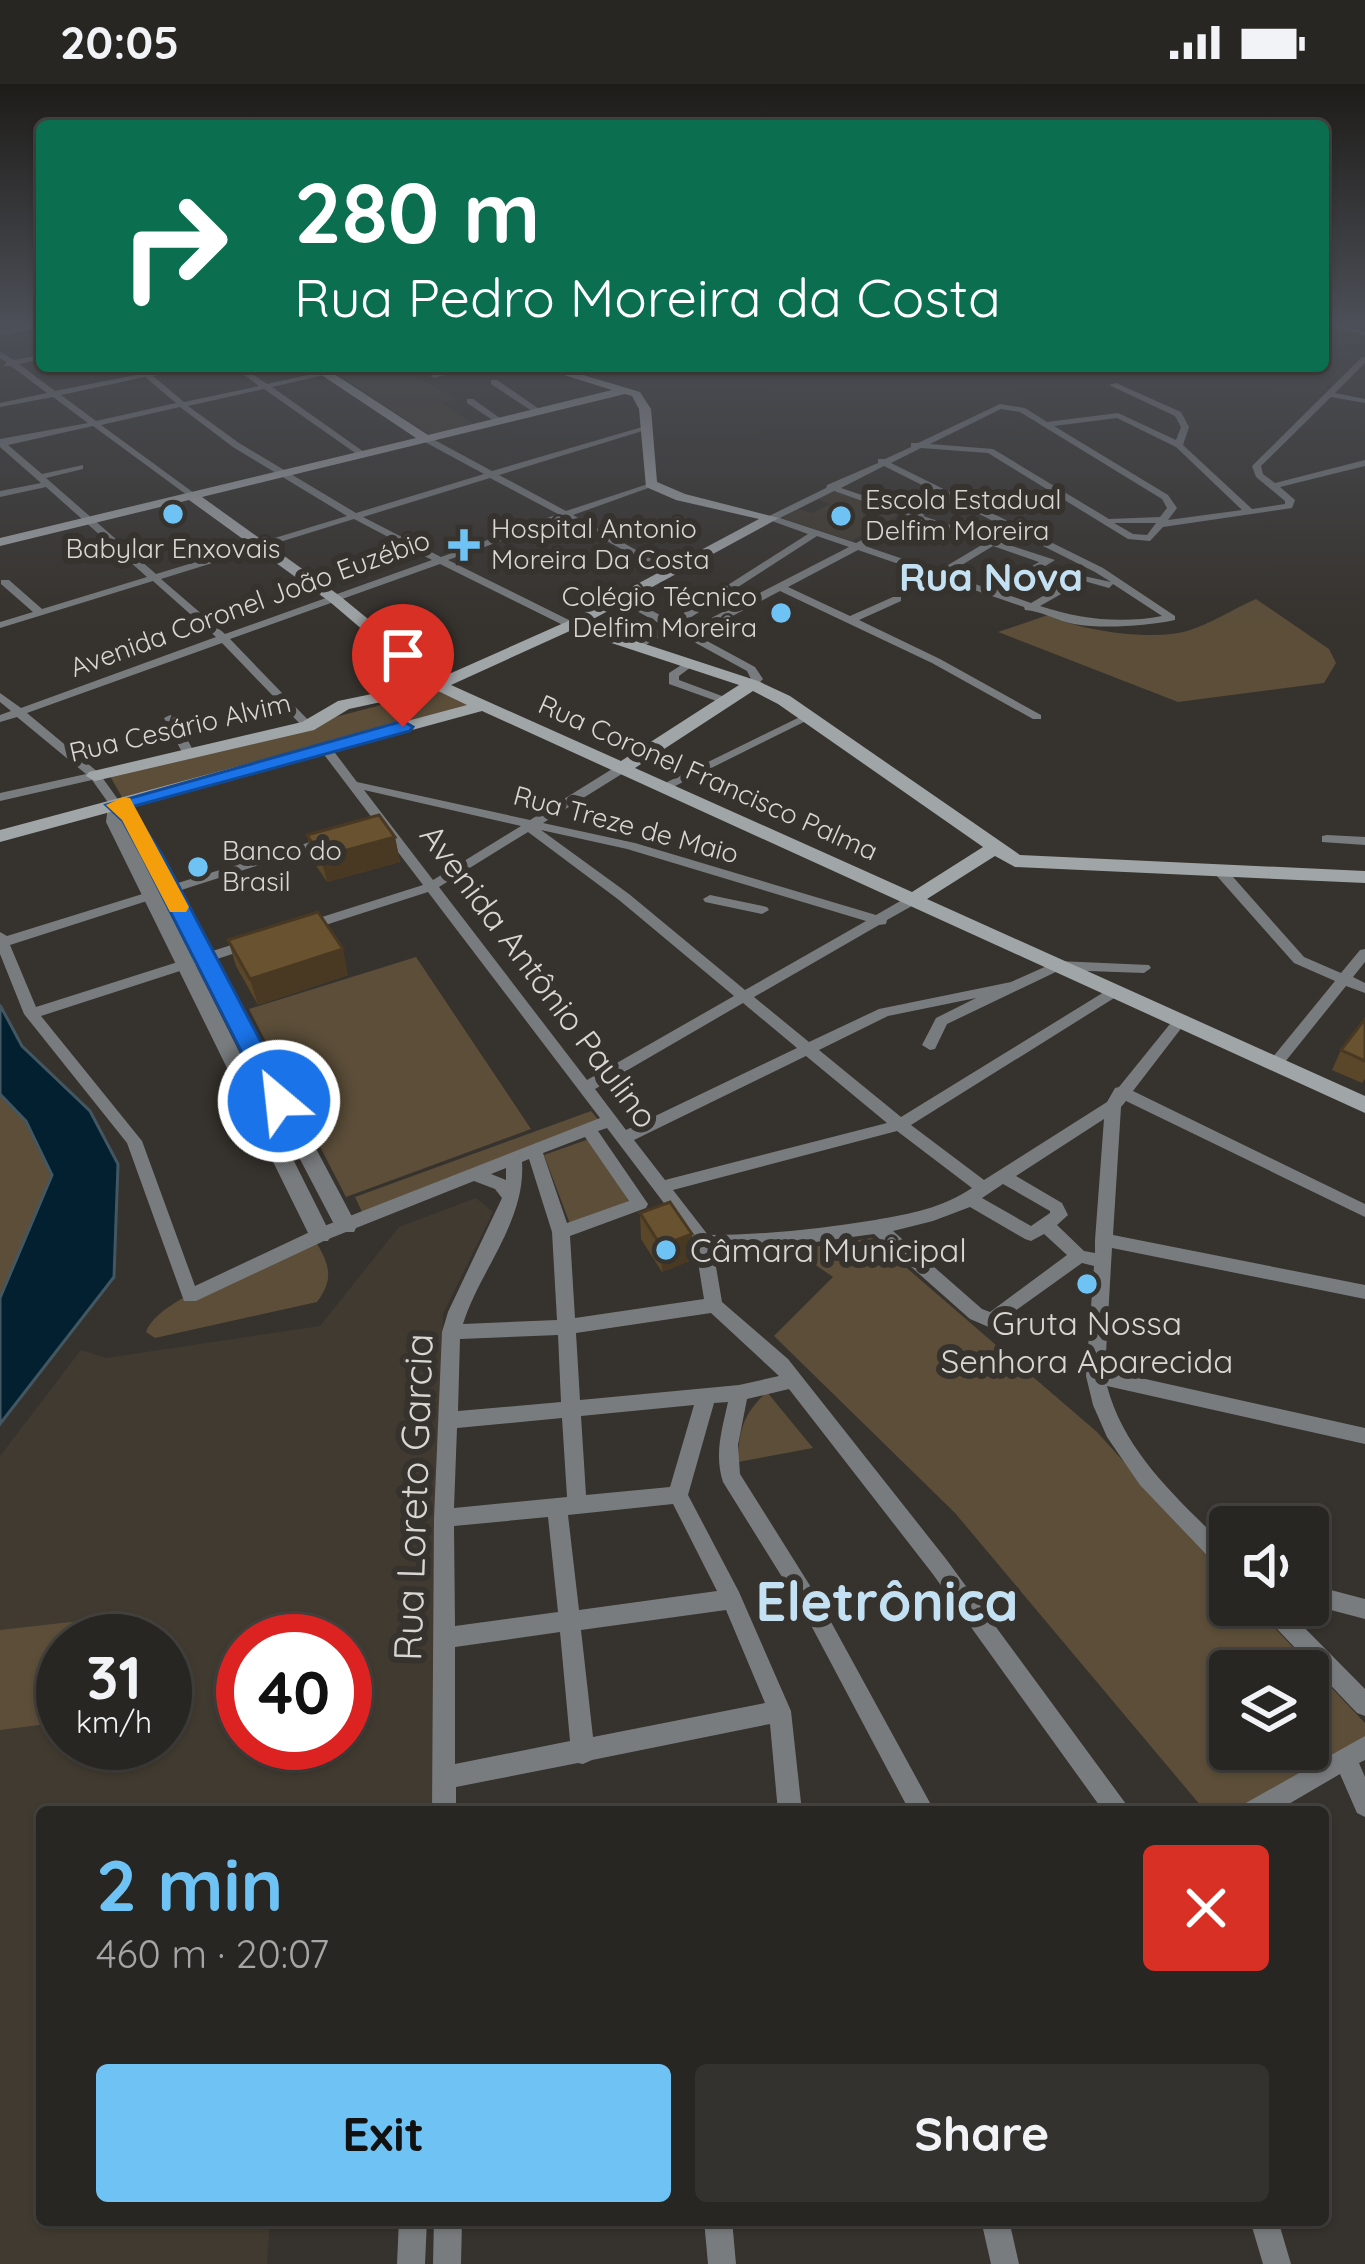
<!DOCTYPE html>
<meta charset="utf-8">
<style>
:root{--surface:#282622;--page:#34322f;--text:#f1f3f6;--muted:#a5a5a5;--line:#444340;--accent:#6fc2f4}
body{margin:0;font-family:Quicksand,sans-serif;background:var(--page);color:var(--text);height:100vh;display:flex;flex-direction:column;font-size:45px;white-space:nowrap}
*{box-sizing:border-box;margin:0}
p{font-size:39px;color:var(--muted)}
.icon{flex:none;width:66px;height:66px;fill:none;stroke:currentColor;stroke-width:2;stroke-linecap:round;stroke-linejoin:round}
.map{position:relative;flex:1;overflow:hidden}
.sheet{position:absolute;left:36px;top:1722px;width:1293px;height:420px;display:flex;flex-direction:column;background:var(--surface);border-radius:12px;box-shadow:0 3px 9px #0004,0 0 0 3px var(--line)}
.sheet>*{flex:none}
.hud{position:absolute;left:36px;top:36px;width:1293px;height:252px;border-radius:12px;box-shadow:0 3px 9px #0004,0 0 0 3px var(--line);background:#0b6e4f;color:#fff;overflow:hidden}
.fabs{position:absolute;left:1209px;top:1422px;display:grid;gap:24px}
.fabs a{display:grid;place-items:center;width:120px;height:120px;border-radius:12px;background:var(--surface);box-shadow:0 3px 9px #0004,0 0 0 3px var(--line);font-size:60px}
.speed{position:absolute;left:36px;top:1530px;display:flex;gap:24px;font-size:60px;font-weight:700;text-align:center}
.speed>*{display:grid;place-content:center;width:156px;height:156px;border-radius:50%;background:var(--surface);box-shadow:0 3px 9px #0004,0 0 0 3px var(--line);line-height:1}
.speed small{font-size:30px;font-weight:400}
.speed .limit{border:18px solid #d22;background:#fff;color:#111}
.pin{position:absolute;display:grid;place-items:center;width:102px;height:102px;color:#fff;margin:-123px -51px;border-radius:50% 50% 50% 0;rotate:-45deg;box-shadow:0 0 12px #0007}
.pin .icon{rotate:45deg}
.me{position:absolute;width:132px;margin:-66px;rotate:332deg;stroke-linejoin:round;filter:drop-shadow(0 0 9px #0008)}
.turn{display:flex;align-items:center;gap:42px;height:252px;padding:0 60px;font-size:54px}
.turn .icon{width:156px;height:156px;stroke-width:2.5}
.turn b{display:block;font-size:84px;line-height:102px}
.round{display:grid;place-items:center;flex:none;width:126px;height:126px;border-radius:12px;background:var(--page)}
.headline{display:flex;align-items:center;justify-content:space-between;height:204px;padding:0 60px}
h1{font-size:72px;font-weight:700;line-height:90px;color:var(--accent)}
.primary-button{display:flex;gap:24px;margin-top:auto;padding:24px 60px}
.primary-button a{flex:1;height:138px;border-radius:12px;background:var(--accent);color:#111;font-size:48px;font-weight:700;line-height:138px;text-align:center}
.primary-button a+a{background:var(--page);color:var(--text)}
.status{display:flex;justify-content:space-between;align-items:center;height:84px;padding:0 60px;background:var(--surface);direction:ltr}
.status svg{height:33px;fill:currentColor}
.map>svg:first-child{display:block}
.built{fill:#413a30;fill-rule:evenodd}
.green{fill:#5c4e39;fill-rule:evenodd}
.water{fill:#022030;stroke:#425761;stroke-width:3}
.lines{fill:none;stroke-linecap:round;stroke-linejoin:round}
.minor{fill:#797c7e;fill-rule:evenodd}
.tertiary{fill:#797c7e;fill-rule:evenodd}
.secondary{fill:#a0a5a8;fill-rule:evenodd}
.wall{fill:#5a4729}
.shaded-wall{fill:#4a3922}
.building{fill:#695230;stroke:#4a3922;stroke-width:3}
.route{fill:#1a73e8;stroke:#114b97;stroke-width:3}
.slow{fill:#f59e0b}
.poi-dot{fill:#6fc2f4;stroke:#36322d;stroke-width:4.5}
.labels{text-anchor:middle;stroke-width:12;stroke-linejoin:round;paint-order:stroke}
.far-poi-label{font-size:27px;fill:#d8d6d3;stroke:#36322d;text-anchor:start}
.far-street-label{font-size:27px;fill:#d8d6d3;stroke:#36322d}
.street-label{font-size:33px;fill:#d8d6d3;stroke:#36322d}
.poi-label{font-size:33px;fill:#d8d6d3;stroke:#36322d;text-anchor:start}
.far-district-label{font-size:39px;font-weight:bold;fill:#c4e1f4;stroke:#36322d}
.near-street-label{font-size:39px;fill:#d8d6d3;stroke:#36322d}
.near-district-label{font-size:54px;font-weight:bold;fill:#c4e1f4;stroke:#36322d}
</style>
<div class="status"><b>20:05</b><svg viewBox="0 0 49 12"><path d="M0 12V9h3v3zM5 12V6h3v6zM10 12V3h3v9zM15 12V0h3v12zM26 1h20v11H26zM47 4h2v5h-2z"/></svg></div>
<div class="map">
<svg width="1365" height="2180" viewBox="0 0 1365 2180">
<rect width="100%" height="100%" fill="#36322d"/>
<path class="built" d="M 382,282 L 400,285 L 457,315 L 442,319 L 476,342 L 431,352 L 340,291 Z
M 833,407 L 902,429 L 852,457 L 782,434 L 798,425 L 812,429 L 830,420 L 818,415 Z
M 476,1114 L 493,1128 L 443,1230 L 432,1728 L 42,1728 L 42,2136 L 270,2136 L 267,2180 L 0,2180 L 0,1372 L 81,1266 L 106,1274 L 320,1242 L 399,1143 ZM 63,1557 L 165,1557 L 165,1659 L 63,1659 ZM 243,1557 L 345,1557 L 345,1659 L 243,1659 Z"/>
<path class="green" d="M 1256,515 L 1329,565 L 1336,579 L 1324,599 L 1178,618 L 998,548 L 1048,531 C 1081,547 1151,557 1187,547 C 1210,540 1233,525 1256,515 Z
M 442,605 L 469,621 L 123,715 L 110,692 Z
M 416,873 L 531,1045 L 346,1113 L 249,925 Z
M 0,1010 L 26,1037 L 52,1091 L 0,1213 Z
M 591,1027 L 601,1039 L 363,1130 L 355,1113 Z
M 589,1055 L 630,1119 L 570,1140 L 544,1071 Z
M 872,1154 L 1097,1348 L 1230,1495 L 1230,1521 L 1253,1521 L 1365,1639 L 1365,1663 L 1247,1728 L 1206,1728 L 955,1429 L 774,1252 L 833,1193 L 794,1166 ZM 1230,1587 L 1308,1587 L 1308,1665 L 1230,1665 Z
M 316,1158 C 330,1181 334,1196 317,1218 L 155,1254 L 146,1248 C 158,1211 278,1174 316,1158 Z
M 767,1308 L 813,1364 L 738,1378 C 739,1346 743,1330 767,1308 Z
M 97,1535 L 93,1557 L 63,1557 L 63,1638 L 0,1646 L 0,1546 Z"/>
<path class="water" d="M 0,921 L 22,962 L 90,1027 L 118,1080 L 114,1193 L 0,1340 L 0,1214 L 52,1091 L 26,1037 L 0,1010 Z"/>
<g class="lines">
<path class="minor" d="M 1323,238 L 1365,247 L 1365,251 L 1323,241 Z
M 42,240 L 42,244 L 0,251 L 0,247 Z
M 0,268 L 14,276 L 42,271 L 42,275 L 19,280 L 55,307 L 141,290 L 133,282 L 142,282 L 149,288 L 193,282 L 153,292 L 184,318 L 259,302 L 232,282 L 241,282 L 267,300 L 349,282 L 364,282 L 272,303 L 364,368 L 365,370 L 361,373 L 264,305 L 188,322 L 239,359 L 356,429 L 484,390 L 423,357 L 423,353 L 429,353 L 492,387 L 649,341 L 649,345 L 499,391 L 566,427 L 654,398 L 654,402 L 573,431 L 674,487 L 665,489 L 565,434 L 448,476 L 575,539 L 575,543 L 567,543 L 440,480 L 230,555 L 312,640 L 312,644 L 304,644 L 222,559 L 27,629 L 99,689 L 122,721 L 120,724 L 112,724 L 92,696 L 0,717 L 0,709 L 86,690 L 17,633 L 0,638 L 0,631 L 11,627 L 0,618 L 0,609 L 21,624 L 216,553 L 153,497 L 0,544 L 0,538 L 33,528 L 1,500 L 1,496 L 9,496 L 42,525 L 147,493 L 46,403 L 0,413 L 0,407 L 41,399 L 0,363 L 0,355 L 88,339 L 53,313 L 0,323 L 0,319 L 47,309 L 11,282 L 4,282 L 6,278 L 0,274 ZM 145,293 L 176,319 L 96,337 L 61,311 ZM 180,323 L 233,363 L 347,432 L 156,490 L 46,394 L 83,385 L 83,381 L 42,390 L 8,361 L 93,342 L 191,414 L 196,411 L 194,409 L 101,341 ZM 490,394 L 558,430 L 441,473 L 363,433 ZM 354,435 L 432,476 L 225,550 L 161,495 Z
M 1362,273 L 1365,273 L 1365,279 L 1335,309 L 1365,315 L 1365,319 L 1331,313 L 1261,382 L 1263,390 L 1275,399 L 1365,376 L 1365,382 L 1280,403 L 1295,416 L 1292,424 L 1163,443 L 1150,457 L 1128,455 L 988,369 L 921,364 L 891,379 L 1103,484 L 1175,532 L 1175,536 C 1146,542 1103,545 1074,540 C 1057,537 1042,527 1025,526 L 1024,523 L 858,466 L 788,503 L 850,532 L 893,513 L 901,513 L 901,517 L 859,536 L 940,575 L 1041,631 L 1041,635 L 1033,635 L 932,579 L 780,507 L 696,551 L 755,583 L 763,595 L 756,602 L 746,600 L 751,595 L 747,587 L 672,546 L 640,564 L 631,562 L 664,542 L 615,515 L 615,511 L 623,511 L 671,537 L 808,450 L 769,436 L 769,432 L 826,404 L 827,401 L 878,379 L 878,375 L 885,375 L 911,363 L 911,359 L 918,359 L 1000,320 L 1025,324 L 1047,338 L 1118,329 L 1176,356 L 1181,343 L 1175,332 L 1109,301 L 1116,299 L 1181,328 L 1189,343 L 1183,361 L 1252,425 L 1285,420 L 1285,417 L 1256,393 L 1252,382 ZM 1001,325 L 1020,328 L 1162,415 L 1167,424 L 1160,433 L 1109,435 L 993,365 L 930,360 ZM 1117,334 L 1176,363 L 1242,426 L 1168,436 L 1177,424 L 1168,411 L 1054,342 ZM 884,382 L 946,413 L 915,429 L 841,404 ZM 834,407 L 908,433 L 856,459 L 780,434 ZM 953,417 L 1095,488 L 1111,498 L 1079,491 L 1031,519 L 1002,509 L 1055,476 L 1000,458 L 1004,455 L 1002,453 L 992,455 L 923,432 ZM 916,436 L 985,459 L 938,487 L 865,462 ZM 1114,439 L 1156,439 L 1147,451 L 1133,450 ZM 817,452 L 849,463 L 688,546 L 679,541 ZM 993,462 L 1039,478 L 992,506 L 947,490 ZM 1084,497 L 1109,504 L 1113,500 L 1162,532 C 1121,540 1079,535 1040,522 Z
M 463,282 L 476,282 L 434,294 L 430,292 Z
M 491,296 L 497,296 L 542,327 L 535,329 L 491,300 Z
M 467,315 L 473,315 L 504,337 L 497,339 L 467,319 Z
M 686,578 L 695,580 L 679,592 L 679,596 L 730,615 L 730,619 L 722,619 L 669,600 L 669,589 Z
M 806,630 L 816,632 L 669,705 L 661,705 L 659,702 Z
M 170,631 L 176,634 L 195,670 L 193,673 L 183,670 L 164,634 Z
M 325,660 L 329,661 L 357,698 L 530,736 L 617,682 L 625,682 L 625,688 L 543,739 L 635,759 L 876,831 L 909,812 L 919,812 L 919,818 L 887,836 L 886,840 L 879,841 L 754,913 L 809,958 L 879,925 L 1011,898 L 1058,877 L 1149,881 L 1151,884 L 1144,889 L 1060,886 L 947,940 L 935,965 L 930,966 L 922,961 L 936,934 L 976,914 L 888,932 L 819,966 L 901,1033 L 1109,905 L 1119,905 L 1121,908 L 1119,911 L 911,1041 L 984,1096 L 1107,1018 L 1115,1004 L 1119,1003 L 1174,935 L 1179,933 L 1186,938 L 1133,1007 L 1365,1120 L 1365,1133 L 1126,1017 L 1121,1023 L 1113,1151 L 1365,1201 L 1365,1215 L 1112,1164 L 1105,1286 L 1365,1344 L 1365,1360 L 1107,1302 C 1125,1371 1182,1418 1230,1467 L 1230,1491 L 1223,1488 L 1140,1401 L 1107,1353 L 1093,1321 L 1086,1292 L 1094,1182 L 1082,1179 L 991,1244 L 970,1235 L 874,1150 L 808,1159 L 713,1165 L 722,1218 L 788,1275 L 946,1475 L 1126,1720 L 1130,1728 L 1104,1728 L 932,1489 L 789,1305 L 747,1315 L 738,1361 L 740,1390 L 819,1516 L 935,1728 L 910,1728 L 805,1530 L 723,1398 C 714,1371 722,1345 728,1318 L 714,1319 L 688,1411 L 739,1508 L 791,1627 L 802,1728 L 778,1728 L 770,1640 L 592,1676 L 583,1680 L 578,1679 L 456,1703 L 456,1728 L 432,1728 L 434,1434 L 442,1248 L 448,1228 L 502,1114 L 495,1105 L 474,1097 L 326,1156 L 196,1217 L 184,1217 L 127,1059 L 24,930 L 0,870 L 0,848 L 7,852 L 323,754 L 333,754 L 334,757 L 10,861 L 36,923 L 244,857 L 249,856 L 256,860 L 254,863 L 41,932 L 142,1057 L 195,1202 L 314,1146 L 600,1034 L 428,808 L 313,845 L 303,845 L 303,839 L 423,801 L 319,664 ZM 364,706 L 521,742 L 433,796 ZM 541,746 L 627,765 L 866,837 L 745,906 L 629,810 ZM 528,748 L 619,816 L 734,912 L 587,996 L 439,803 ZM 743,919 L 797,964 L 626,1046 L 595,1005 ZM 806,972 L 887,1039 L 665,1096 L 634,1056 ZM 1104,1035 L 1095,1156 L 1095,1169 L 1084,1167 L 1057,1141 L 1068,1131 L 1062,1119 L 1016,1092 ZM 607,1044 L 695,1160 L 704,1215 L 575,1234 L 570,1152 L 646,1124 L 648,1120 L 598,1047 ZM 897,1047 L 972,1104 C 943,1124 909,1130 875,1136 C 820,1145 764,1151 708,1151 L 673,1106 ZM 585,1053 L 629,1117 L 567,1139 L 543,1069 ZM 529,1075 L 552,1148 L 557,1236 L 463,1240 C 480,1186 526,1137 522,1078 ZM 506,1084 L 506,1096 L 491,1090 ZM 1003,1100 L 1050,1127 L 1050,1129 L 1031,1142 L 982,1114 ZM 970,1123 L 1025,1155 L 1031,1157 L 1044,1150 L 1067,1171 L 990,1228 L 982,1225 L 893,1147 L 933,1137 ZM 711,1229 L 779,1292 L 739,1301 L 580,1316 L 576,1249 ZM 558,1251 L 561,1318 L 458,1327 L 460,1255 ZM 694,1321 L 670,1403 L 586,1411 L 581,1332 ZM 562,1334 L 567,1413 L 454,1424 L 457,1344 ZM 673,1420 L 717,1507 L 579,1526 L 568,1431 ZM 548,1433 L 558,1528 L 455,1542 L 454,1442 ZM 726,1526 L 765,1619 L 593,1653 L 581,1546 ZM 560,1548 L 570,1657 L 455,1680 L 455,1563 Z
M 1327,751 L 1365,753 L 1365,761 L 1322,758 L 1322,752 Z
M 1221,784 L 1226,785 L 1304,873 L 1341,889 L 1360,866 L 1365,865 L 1365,878 L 1353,893 L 1365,899 L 1365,909 L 1346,902 L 1281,983 L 1271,983 L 1268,979 L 1335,897 L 1294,879 L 1216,791 L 1214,788 Z
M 710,811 L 767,823 L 769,826 L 762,830 L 705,818 L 703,815 Z
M 1308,1500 L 1365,1515 L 1365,1535 L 1308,1520 Z
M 1257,1521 L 1282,1521 L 1365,1605 L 1365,1632 L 1357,1629 L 1261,1528 Z
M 1365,1652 L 1365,1676 L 1359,1679 L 1365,1693 L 1365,1733 L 1357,1729 L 1340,1690 L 1275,1728 L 1240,1728 L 1244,1720 Z
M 399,2136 L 427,2136 L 425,2180 L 397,2180 Z
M 434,2136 L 462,2136 L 461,2180 L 433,2180 Z
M 704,2136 L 732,2136 L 736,2180 L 708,2180 Z
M 981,2136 L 1009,2136 L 1019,2180 L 991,2180 Z
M 1250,2136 L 1278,2136 L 1291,2180 L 1263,2180 Z"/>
<path class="tertiary" d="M 116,716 L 137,730 L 161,772 L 357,1142 L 354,1148 L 338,1148 L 122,734 L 331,1151 L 328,1157 L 312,1157 L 106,738 L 108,721 Z"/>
<path class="secondary" d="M 308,282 L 322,282 L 428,351 L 612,306 L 535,282 L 553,282 L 640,308 L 651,325 L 657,398 L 685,410 L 779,434 L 584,540 L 758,597 L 790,612 L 1020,771 L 1365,787 L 1365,799 L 1015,783 L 995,772 L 927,815 L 1365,1012 L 1365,1029 L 482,627 L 0,758 L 0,746 L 467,621 L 436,606 L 349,625 L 314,646 L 95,697 L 86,692 L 89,688 L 302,638 L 338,617 L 425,599 L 330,518 L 189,416 L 0,462 L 0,454 L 416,354 ZM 625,310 L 632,312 L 639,325 L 646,403 L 676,416 L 759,435 L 566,538 L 440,594 L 340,512 L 202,413 ZM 572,546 L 739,601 L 621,677 L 451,601 ZM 753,607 L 778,620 L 983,763 L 912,808 L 635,684 Z"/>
</g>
<path class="wall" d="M 307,751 L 395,753 L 400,778 L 327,798 L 313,777 Z
M 228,856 L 348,891 L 258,921 L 236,882 Z
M 1365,935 L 1365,995 L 1362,999 L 1332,986 L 1341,966 Z
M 640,1129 L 692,1176 L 662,1188 L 641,1155 Z"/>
<path class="shaded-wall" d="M 395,753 L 400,778 L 327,798 L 321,773 Z
M 343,865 L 348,891 L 258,921 L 250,895 Z
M 692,1150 L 692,1176 L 662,1188 L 661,1162 Z"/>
<path class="building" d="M 379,731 L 395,753 L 321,773 L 307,751 Z
M 318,828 L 343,865 L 250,895 L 228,856 Z
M 1365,935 L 1365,977 L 1341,966 Z
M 670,1118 L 692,1150 L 661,1162 L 640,1129 Z"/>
<linearGradient id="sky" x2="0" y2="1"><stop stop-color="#1e1c19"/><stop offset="0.44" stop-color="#4c4f57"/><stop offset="1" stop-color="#4c4f57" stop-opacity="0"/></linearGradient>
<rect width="1365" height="543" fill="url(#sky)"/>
<path class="route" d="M 403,637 L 413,643 L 410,647 L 131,723 L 163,772 L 292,1017 L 288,1024 L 270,1024 L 142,772 L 123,737 L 106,721 Z"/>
<path class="slow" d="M 123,713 L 130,714 L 189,823 L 186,828 L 170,828 L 122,736 L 106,721 Z"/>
<g class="poi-dot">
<circle cx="173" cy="430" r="12"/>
<circle cx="841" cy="432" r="12"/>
<path d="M458 443h12v12h12v12h-12v12h-12v-12h-12v-12h12z"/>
<circle cx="781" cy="529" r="12"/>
<circle cx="198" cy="783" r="12"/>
<circle cx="666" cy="1166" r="12"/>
<circle cx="1087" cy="1200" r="12"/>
</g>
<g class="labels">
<g class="far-poi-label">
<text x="865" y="425">Escola Estadual<tspan x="865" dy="31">Delfim Moreira</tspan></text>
<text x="491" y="454">Hospital Antonio<tspan x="491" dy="31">Moreira Da Costa</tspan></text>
<text x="173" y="474" text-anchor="middle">Babylar Enxovais</text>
<text x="757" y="522" text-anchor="end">Colégio Técnico<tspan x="757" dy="31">Delfim Moreira</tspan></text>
<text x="222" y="776">Banco do<tspan x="222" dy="31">Brasil</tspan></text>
</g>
<g class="far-street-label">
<text transform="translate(250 520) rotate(-20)" y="9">Avenida Coronel João Euzébio</text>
<text transform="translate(180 644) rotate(-13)" y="9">Rua Cesário Alvim</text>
<text transform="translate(708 694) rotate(24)" y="9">Rua Coronel Francisco Palma</text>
<text transform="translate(626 741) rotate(15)" y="9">Rua Treze de Maio</text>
</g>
<g class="street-label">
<text transform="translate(539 892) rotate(53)" y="12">Avenida Antônio Paulino</text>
</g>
<g class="poi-label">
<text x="690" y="1178">Câmara Municipal</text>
<text x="1087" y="1251" text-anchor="middle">Gruta Nossa<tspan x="1087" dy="38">Senhora Aparecida</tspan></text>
</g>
<g class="far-district-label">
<text x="991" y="507">Rua Nova</text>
</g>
<g class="near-street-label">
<text transform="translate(413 1413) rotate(-88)" y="14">Rua Loreto Garcia</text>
</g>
<g class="near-district-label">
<text x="887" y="1537">Eletrônica</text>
</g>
</g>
</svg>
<div class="fabs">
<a><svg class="icon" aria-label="sound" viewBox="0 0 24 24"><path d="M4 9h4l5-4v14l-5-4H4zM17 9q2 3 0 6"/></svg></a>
<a><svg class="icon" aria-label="layers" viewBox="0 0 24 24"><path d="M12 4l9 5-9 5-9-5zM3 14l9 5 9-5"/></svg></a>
</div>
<div class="speed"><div>31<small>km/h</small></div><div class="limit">40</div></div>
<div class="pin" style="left:403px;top:643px;background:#d93025"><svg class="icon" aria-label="arrive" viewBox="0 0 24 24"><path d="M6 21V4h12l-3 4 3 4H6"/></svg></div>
<svg class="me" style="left:279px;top:1017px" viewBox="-20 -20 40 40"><circle r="17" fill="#1a73e8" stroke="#fff" stroke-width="3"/><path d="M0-11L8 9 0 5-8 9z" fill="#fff"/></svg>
<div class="hud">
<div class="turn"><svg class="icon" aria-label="right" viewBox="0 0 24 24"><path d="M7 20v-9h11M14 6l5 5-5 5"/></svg><div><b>280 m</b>Rua Pedro Moreira da Costa</div></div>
</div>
<section class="sheet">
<div class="headline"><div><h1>2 min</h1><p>460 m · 20:07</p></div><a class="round" style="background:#d93025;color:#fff"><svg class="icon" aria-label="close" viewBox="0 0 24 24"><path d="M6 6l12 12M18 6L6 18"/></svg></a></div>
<div class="primary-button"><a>Exit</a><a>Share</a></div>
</section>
</div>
